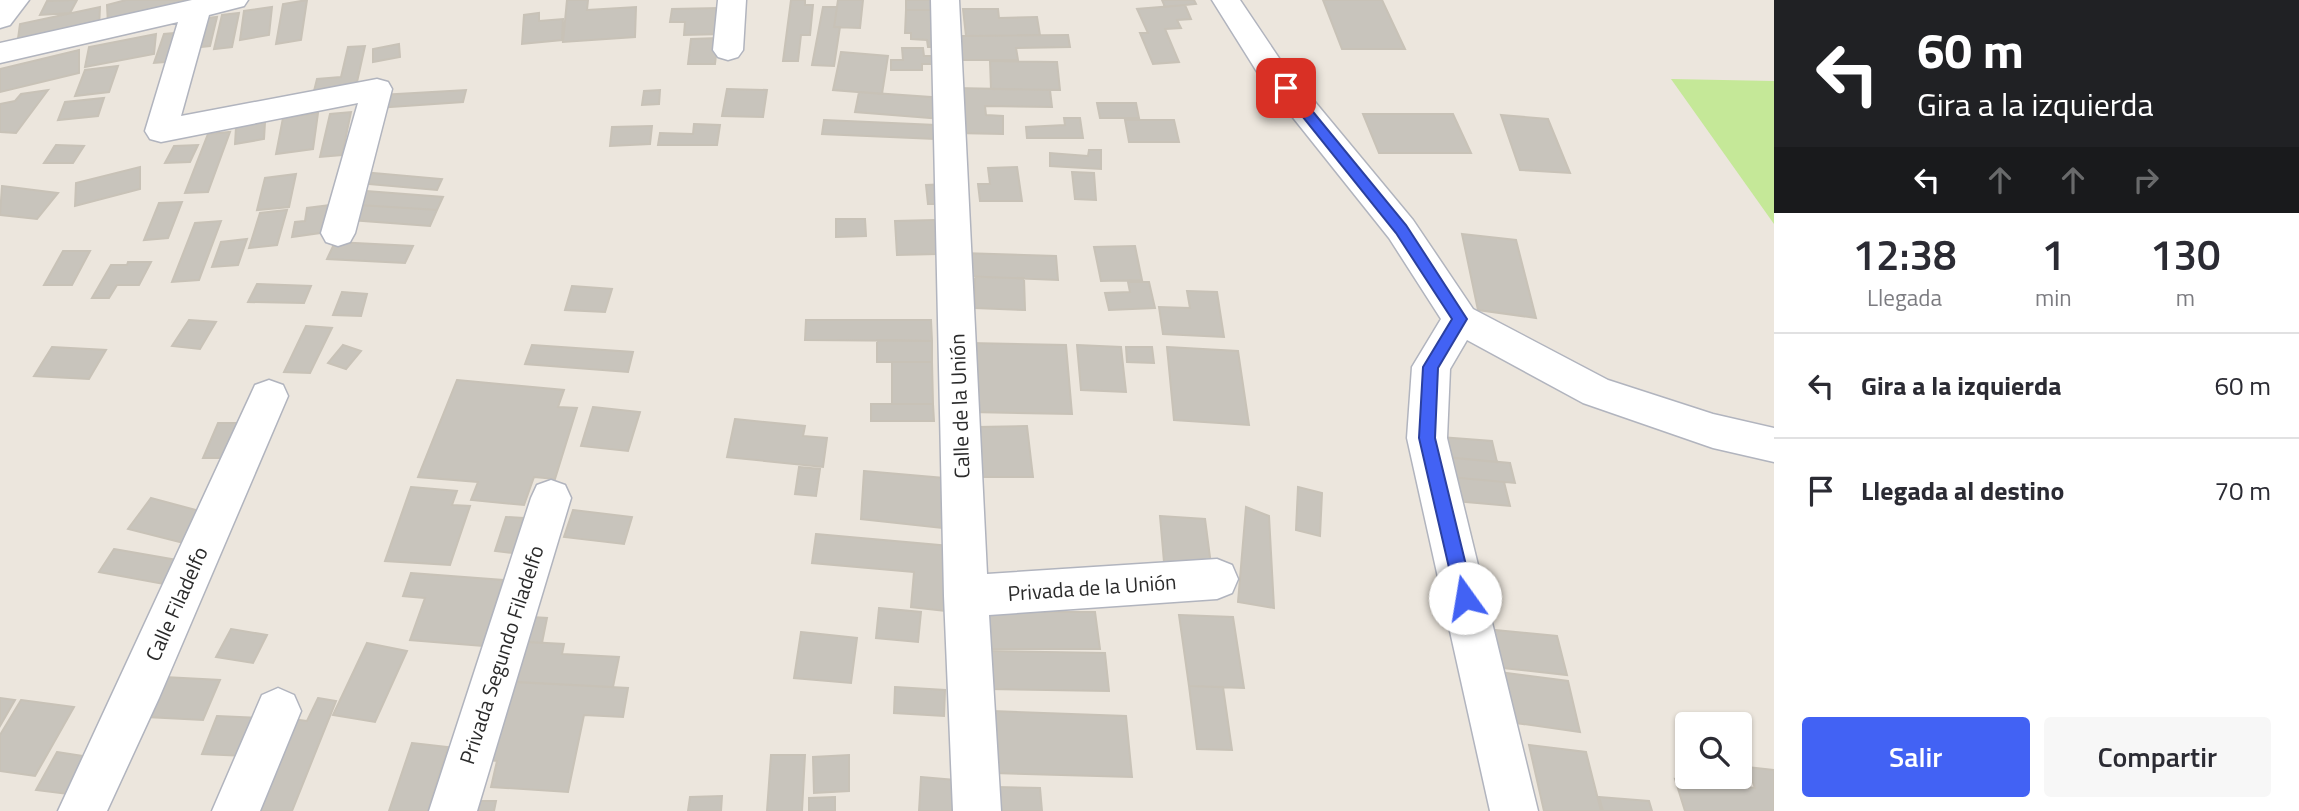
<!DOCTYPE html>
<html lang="es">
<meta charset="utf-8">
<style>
:root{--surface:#fff;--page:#f7f7f7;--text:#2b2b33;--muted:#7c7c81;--line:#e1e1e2;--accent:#4262f4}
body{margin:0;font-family:"Titillium Web",sans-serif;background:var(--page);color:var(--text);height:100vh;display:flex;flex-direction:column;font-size:26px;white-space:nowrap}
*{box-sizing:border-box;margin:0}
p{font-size:23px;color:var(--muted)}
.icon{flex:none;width:38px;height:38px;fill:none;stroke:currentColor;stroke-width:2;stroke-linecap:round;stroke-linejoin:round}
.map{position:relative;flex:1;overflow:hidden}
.panel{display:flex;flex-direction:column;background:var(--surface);width:525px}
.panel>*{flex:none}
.banner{background:#202124;color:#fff;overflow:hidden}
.tools{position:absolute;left:1675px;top:712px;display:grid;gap:14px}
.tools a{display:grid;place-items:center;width:77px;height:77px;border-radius:7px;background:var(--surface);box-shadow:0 2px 5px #0004;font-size:35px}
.pin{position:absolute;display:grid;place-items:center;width:60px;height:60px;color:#fff;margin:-30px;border-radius:14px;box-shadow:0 4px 10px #0006}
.me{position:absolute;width:77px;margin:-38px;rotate:347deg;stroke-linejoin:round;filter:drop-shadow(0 0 5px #0008)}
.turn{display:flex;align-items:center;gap:24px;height:147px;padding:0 28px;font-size:32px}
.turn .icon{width:91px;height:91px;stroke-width:2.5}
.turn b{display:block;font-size:49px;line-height:60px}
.lanes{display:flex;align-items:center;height:66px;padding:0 28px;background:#0003;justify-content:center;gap:35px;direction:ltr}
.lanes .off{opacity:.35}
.eta{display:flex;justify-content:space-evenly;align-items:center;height:119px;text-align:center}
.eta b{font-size:42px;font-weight:600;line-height:49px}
.action{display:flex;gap:14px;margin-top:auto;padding:14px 28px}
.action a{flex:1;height:80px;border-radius:7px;background:var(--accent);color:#fff;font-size:28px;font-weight:600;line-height:80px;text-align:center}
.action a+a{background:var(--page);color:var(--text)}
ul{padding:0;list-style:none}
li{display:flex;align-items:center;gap:21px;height:105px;padding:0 28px;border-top:2px solid var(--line)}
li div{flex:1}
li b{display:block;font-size:26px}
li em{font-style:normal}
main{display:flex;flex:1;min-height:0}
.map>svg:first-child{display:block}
.pitch{fill:#c5e898}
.building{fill:#c8c4bc;stroke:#c8c2b7;stroke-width:2}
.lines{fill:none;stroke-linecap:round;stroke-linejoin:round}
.street-casing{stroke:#b1b4be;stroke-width:3}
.secondary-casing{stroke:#b1b4be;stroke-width:3}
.street{fill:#fff;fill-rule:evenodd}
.secondary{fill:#fff;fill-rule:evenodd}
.route{fill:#4262f4;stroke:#2b409f;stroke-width:2}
.labels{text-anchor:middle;stroke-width:5;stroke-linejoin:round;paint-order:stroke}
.street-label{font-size:21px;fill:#2b2b2b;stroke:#fff}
</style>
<main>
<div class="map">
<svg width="1774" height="811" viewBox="0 0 1774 811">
<rect width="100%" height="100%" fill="#ece6dd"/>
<path class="pitch" d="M 1671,79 L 1774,81 L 1774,224 Z"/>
<path class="building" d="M 77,0 L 70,13 L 40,15 L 47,1 Z
M 126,0 L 208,0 L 108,25 L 107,5 Z
M 307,0 L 301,40 L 276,44 L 283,4 Z
M 567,0 L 588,0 L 587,10 L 636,7 L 635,37 L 563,42 Z
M 791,0 L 805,0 L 805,5 L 813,5 L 810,35 L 801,35 L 798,61 L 783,61 Z
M 838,0 L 863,0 L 860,28 L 834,27 Z
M 906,0 L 932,0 L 932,10 L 906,10 Z
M 1162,0 L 1194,0 L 1196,4 L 1165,7 Z
M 1323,0 L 1382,0 L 1405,49 L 1342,49 Z
M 1185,5 L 1191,19 L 1177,20 L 1181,28 L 1165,29 L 1179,62 L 1153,64 L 1140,33 L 1148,33 L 1137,9 Z
M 100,7 L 99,29 L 17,46 L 20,24 Z
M 272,7 L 269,35 L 240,40 L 244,11 Z
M 823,7 L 837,7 L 834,27 L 840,27 L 834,66 L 812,65 Z
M 720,8 L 724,34 L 684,35 L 685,22 L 670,22 L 672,9 Z
M 963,9 L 998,9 L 999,18 L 1037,17 L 1040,35 L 966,36 Z
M 906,10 L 932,10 L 932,47 L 928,47 L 927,40 L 911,39 L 911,33 L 905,33 Z
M 239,13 L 232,47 L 214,49 L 222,15 Z
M 539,13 L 539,21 L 563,19 L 562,40 L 522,44 L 524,15 Z
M 217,17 L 210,46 L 190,48 L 198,19 Z
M 187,32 L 178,61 L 154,63 L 164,34 Z
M 156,34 L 154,54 L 85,67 L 89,47 Z
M 1068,35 L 1070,47 L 1016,48 L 1018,60 L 956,60 L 954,36 Z
M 718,38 L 715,64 L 688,64 L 691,39 Z
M 399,44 L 400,57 L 373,62 L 373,49 Z
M 365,46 L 355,91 L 313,95 L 317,79 L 341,77 L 348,47 Z
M 902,48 L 923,48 L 924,56 L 939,56 L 940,64 L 922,64 L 922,70 L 891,70 L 891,60 L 903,60 Z
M 79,50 L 79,73 L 0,92 L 0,69 Z
M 841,52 L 888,56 L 882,94 L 833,90 Z
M 990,61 L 1057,62 L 1060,90 L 991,89 Z
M 118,66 L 109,92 L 75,96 L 85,70 Z
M 954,88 L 1050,90 L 1052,107 L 985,106 L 986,115 L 1003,116 L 1003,134 L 955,133 Z
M 727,89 L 767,90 L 763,117 L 722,116 Z
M 48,90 L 16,133 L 0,132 L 0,104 L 15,101 L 21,94 Z
M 466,90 L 463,102 L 377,108 L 380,95 Z
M 660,90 L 659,104 L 642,105 L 644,91 Z
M 859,92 L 945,98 L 942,119 L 855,112 Z
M 104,98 L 98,116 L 58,120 L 65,102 Z
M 1097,103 L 1136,103 L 1139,118 L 1100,118 Z
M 351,112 L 342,155 L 320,157 L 330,114 Z
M 318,113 L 313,149 L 276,154 L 283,118 Z
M 1363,114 L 1453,114 L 1471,153 L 1379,153 Z
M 1501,115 L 1548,119 L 1570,173 L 1520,170 Z
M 1064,118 L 1080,118 L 1083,138 L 1027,138 L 1026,127 L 1065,125 Z
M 824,120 L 936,125 L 935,139 L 822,134 Z
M 1125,120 L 1174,120 L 1179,142 L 1129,142 Z
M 265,122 L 264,139 L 235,144 L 236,127 Z
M 694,124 L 720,125 L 717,145 L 658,145 L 660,133 L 693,134 Z
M 652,126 L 650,144 L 610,146 L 612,127 Z
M 230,132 L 208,192 L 185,193 L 208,134 Z
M 56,145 L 84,146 L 73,163 L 44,163 Z
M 198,145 L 190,162 L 165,163 L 174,146 Z
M 1089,150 L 1101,150 L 1101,169 L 1050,166 L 1050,153 L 1088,156 Z
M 140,167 L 140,189 L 75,206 L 76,183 Z
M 1017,167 L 1022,201 L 980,201 L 978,184 L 990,184 L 988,168 Z
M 362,172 L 442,179 L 437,190 L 356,183 Z
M 1072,172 L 1094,173 L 1096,200 L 1075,199 Z
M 296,174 L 289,207 L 257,210 L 265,178 Z
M 949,184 L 951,204 L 928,204 L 926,185 Z
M 2,186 L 58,193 L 37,219 L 0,215 Z
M 366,191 L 443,197 L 437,210 L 359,205 Z
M 182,202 L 168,238 L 144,240 L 159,203 Z
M 331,205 L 327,232 L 292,237 L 295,222 L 305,221 L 307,208 Z
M 359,205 L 437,210 L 430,226 L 351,220 Z
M 287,210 L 277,245 L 249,248 L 260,213 Z
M 836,219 L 865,219 L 866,236 L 836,237 Z
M 935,220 L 937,254 L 897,255 L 895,221 Z
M 221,221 L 199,280 L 172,282 L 195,223 Z
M 1462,234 L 1516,240 L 1536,318 L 1478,310 Z
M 247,239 L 238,265 L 212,267 L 221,242 Z
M 335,242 L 413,246 L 405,263 L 327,259 Z
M 1135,246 L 1142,280 L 1101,281 L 1094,247 Z
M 63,251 L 90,251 L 72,285 L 44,285 Z
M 961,253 L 1056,256 L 1058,280 L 961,276 Z
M 128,262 L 151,262 L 139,285 L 117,285 L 109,298 L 92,298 L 111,265 L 127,265 Z
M 975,277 L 1024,278 L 1025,310 L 975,308 Z
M 1128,282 L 1149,282 L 1155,308 L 1109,310 L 1105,293 L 1130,292 Z
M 257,284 L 311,286 L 304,303 L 248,302 Z
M 572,286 L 612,289 L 605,312 L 565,310 Z
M 1187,291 L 1217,292 L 1224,337 L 1163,334 L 1159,307 L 1190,308 Z
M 342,292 L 367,294 L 361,316 L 333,315 Z
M 189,320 L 216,322 L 200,349 L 172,346 Z
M 806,320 L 931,320 L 932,341 L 805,340 Z
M 306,326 L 332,328 L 310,373 L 284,372 Z
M 877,340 L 932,341 L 932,362 L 877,362 Z
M 969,343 L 1066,345 L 1072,414 L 971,412 Z
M 343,345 L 361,351 L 346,369 L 328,363 Z
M 532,345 L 633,352 L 628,372 L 525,364 Z
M 1077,345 L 1121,347 L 1126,392 L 1081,390 Z
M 52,347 L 106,350 L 89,379 L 34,376 Z
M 1126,347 L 1152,347 L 1154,363 L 1127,362 Z
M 1167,347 L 1238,351 L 1249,425 L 1174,420 Z
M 892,362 L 932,362 L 933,404 L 892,404 Z
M 457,380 L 564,390 L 558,407 L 577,408 L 555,479 L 534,477 L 524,505 L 471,500 L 478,482 L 418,477 Z
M 871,404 L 933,404 L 934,421 L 871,421 Z
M 593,407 L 640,412 L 628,451 L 581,446 Z
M 735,419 L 805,426 L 803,436 L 827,438 L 823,467 L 727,457 Z
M 218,423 L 246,423 L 231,458 L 203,458 Z
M 1027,426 L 1033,477 L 982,477 L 978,427 Z
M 1440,437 L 1492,441 L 1497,462 L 1445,457 Z
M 1445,457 L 1510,463 L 1515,483 L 1449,477 Z
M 799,467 L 820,469 L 816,496 L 795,494 Z
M 864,471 L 944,478 L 942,528 L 861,519 Z
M 1449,477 L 1504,482 L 1510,506 L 1455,501 Z
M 411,487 L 457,491 L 452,505 L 470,506 L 450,565 L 385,561 Z
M 1298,487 L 1322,493 L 1320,536 L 1296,530 Z
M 151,498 L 207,513 L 188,544 L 128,529 Z
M 1246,507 L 1269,516 L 1274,608 L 1238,602 Z
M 573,510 L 632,517 L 624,544 L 564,537 Z
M 1160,516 L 1205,519 L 1211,565 L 1164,562 Z
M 506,517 L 523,518 L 513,553 L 495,551 Z
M 816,534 L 950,546 L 945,611 L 911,607 L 914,572 L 812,563 Z
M 114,549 L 183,561 L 169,585 L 99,572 Z
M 411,573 L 503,580 L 483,646 L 410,640 L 425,598 L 403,596 Z
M 879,608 L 921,612 L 918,642 L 876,638 Z
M 985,612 L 1095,612 L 1100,649 L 987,649 Z
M 1179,615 L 1233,617 L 1244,688 L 1189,686 Z
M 515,616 L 547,618 L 542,643 L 509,641 Z
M 231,629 L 267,635 L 253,663 L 216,657 Z
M 1485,629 L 1557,636 L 1567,675 L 1494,667 Z
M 801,632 L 857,638 L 851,683 L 794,678 Z
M 509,641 L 564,644 L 562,654 L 619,657 L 613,687 L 498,681 Z
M 367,643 L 407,651 L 375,722 L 333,715 Z
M 987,651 L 1105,653 L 1109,691 L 988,689 Z
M 1499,672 L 1568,681 L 1580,732 L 1509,722 Z
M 164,677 L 220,680 L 203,720 L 147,717 Z
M 513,682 L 628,688 L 623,717 L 584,715 L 568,792 L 491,787 L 497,761 L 489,760 Z
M 1189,686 L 1223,687 L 1232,750 L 1197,749 Z
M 895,687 L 945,690 L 944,716 L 894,713 Z
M 0,698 L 15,700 L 0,726 Z
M 318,698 L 336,701 L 292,811 L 244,811 L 285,718 L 307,721 Z
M 21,700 L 74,707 L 35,776 L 0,771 L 0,735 Z
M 992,711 L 1126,716 L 1132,777 L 994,773 Z
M 217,716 L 261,718 L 246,756 L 202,754 Z
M 412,743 L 448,747 L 428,811 L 389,811 Z
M 1529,745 L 1586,752 L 1601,811 L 1544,811 Z
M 57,752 L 96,758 L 76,795 L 36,790 Z
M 771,755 L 805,755 L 802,811 L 767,811 Z
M 849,755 L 849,791 L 814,793 L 813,757 Z
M 1747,767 L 1774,770 L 1774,811 L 1685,811 L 1675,779 L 1755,788 Z
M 921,777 L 955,780 L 954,811 L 919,811 Z
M 996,787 L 1040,788 L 1042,811 L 997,811 Z
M 722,796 L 721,811 L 688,811 L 690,797 Z
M 835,797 L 835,811 L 809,811 L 809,798 Z
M 1599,797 L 1649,801 L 1652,811 L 1603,811 Z
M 463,801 L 496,801 L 494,811 L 461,811 Z"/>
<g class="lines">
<g class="street-casing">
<path id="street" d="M 192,0 L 248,0 L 244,6 L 209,15 L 181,116 L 377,79 L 388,82 L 392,89 L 355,233 L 350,242 L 338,246 L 326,242 L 321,233 L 358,103 L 161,142 L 150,139 L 145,131 L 178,22 L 0,63 L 0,43 Z
M 718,0 L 746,0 L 743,50 L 738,57 L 728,60 L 718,57 L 713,50 Z
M 931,0 L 959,0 L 987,574 L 1217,559 L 1232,565 L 1238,579 L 1232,593 L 1217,599 L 989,615 L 1001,811 L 953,811 L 944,596 Z
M 1212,0 L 1240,0 L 1281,61 L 1413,220 L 1473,309 L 1608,380 L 1713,414 L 1774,428 L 1774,462 L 1713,448 L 1583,403 L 1467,340 L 1450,369 L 1447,438 L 1538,811 L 1490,811 L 1407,438 L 1412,367 L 1441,319 L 1389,238 L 1259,75 Z
M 269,380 L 283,385 L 288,396 L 159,698 L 107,811 L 58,811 L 250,396 L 255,385 Z
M 551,480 L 565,485 L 571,498 L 477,811 L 429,811 L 531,498 L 537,485 Z
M 278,688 L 294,695 L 301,711 L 260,811 L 212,811 L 262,695 Z"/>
</g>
<g class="secondary-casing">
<path id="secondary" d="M 0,0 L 29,0 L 10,25 L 0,28 Z"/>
</g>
<use href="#street" class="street"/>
<use href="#secondary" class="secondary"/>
</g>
<path class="route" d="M 1286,84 L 1291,85 L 1406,225 L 1467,319 L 1438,368 L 1435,438 L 1474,598 L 1471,604 L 1465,607 L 1458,604 L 1456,598 L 1419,438 L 1423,367 L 1452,319 L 1396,233 L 1282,91 L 1280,88 Z"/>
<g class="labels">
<g class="street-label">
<text transform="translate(960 406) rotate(-92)" y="7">Calle de la Unión</text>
<text transform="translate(1092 588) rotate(-4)" y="7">Privada de la Unión</text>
<text transform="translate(177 604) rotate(-66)" y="7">Calle Filadelfo</text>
<text transform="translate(502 655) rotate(-72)" y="7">Privada Segundo Filadelfo</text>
</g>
</g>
</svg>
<div class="tools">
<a><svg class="icon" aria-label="search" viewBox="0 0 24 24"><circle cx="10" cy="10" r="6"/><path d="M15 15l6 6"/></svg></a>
</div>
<div class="pin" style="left:1286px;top:88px;background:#d93025"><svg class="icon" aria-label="arrive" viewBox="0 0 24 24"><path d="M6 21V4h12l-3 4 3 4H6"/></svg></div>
<svg class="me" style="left:1465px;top:598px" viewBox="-20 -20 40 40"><circle r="19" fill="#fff"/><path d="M0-13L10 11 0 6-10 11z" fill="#4262f4"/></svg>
</div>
<section class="panel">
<div class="banner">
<div class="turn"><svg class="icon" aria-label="left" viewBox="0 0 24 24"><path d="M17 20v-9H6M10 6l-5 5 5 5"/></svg><div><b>60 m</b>Gira a la izquierda</div></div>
<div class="lanes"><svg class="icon" aria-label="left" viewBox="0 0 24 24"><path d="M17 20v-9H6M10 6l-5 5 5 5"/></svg><svg class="icon off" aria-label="ahead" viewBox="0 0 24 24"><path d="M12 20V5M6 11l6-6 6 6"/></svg><svg class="icon off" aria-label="ahead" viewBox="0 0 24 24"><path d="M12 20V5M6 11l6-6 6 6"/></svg><svg class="icon off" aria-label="right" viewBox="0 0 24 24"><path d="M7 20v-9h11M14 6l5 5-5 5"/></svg></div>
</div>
<div class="eta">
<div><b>12:38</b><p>Llegada</p></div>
<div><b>1</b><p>min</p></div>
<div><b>130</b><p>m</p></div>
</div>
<ul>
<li><svg class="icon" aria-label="left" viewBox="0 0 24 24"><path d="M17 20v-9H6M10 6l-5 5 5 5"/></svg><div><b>Gira a la izquierda</b></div><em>60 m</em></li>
<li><svg class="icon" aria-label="arrive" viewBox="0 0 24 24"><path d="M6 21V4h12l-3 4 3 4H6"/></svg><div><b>Llegada al destino</b></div><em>70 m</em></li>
</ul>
<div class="action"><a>Salir</a><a>Compartir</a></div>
</section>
</main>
